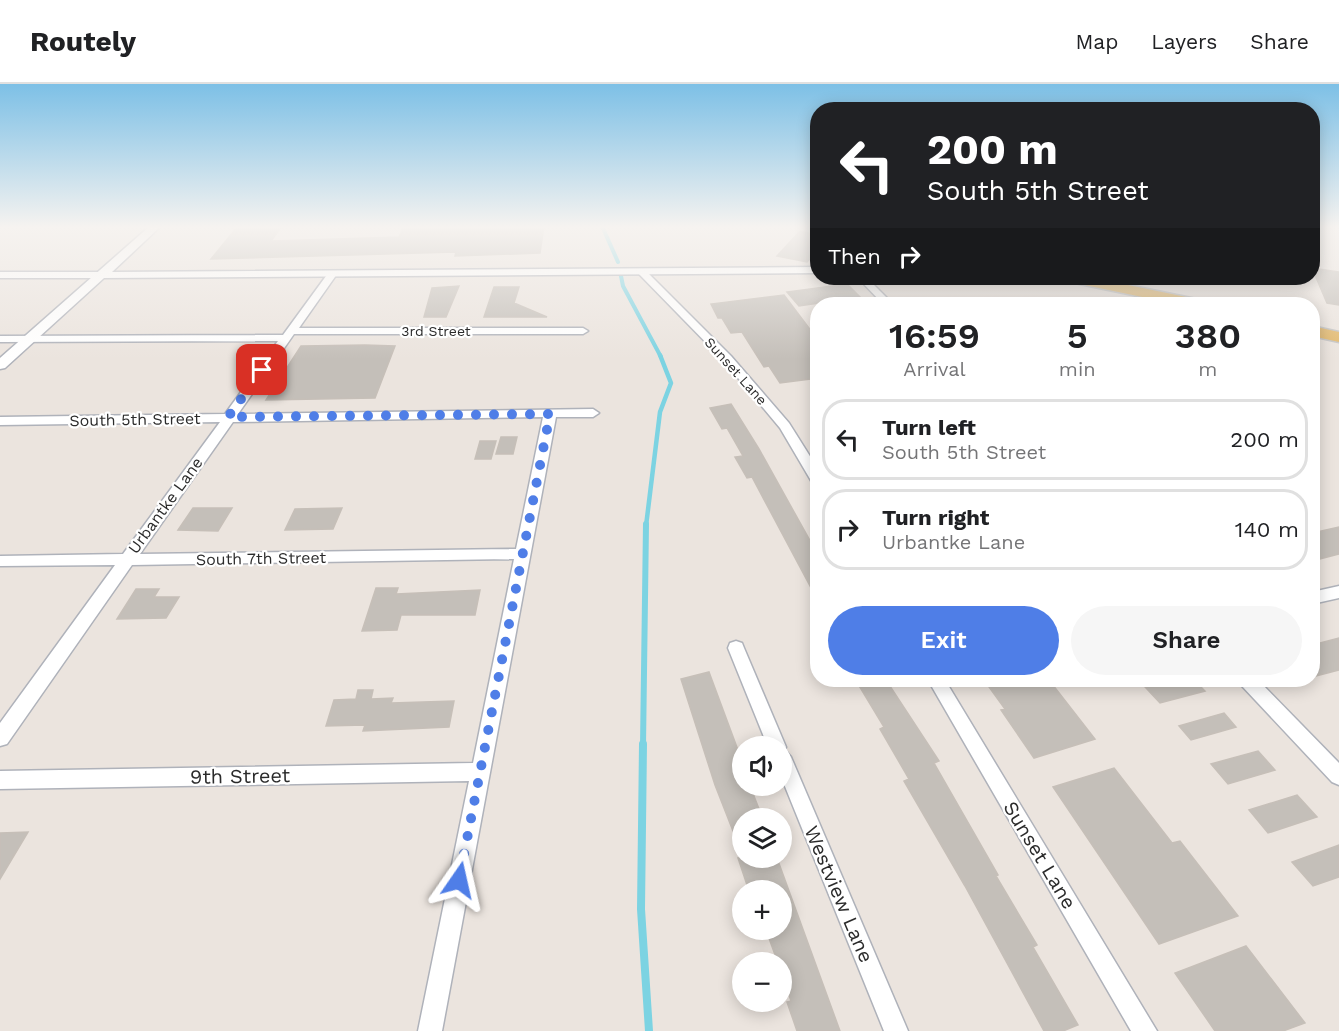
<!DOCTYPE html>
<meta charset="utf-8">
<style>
:root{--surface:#fff;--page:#f6f6f6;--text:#202124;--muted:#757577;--line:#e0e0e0;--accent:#4f7ee7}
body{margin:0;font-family:"Work Sans",sans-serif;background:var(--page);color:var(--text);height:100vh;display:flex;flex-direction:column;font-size:22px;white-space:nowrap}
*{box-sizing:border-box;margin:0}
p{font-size:20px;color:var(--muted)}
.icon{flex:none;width:33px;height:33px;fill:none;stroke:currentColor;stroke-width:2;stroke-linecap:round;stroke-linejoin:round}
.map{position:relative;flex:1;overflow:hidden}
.panel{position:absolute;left:810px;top:213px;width:510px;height:390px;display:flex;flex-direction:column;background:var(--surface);border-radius:24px;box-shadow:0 3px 15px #0003}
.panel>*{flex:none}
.banner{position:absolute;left:810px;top:18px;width:510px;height:183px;border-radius:24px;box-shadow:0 3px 15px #0003;background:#202124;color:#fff;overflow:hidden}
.fabs{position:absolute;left:732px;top:652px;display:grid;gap:12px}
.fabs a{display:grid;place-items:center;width:60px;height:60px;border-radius:50%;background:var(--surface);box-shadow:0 3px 15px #0003;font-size:30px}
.pin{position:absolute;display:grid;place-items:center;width:51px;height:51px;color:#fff;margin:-26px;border-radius:12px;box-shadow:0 3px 9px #0006}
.me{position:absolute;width:66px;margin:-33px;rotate:11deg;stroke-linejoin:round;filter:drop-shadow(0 0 4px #0008)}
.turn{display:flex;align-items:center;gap:21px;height:126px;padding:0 18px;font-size:27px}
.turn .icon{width:78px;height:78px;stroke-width:2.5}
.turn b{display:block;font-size:42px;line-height:51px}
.then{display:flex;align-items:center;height:57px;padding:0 18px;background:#0003;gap:12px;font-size:22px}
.eta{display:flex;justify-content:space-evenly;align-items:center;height:102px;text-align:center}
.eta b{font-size:36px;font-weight:600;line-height:42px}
.cta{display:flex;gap:12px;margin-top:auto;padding:12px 18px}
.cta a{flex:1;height:69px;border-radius:36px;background:var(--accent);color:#fff;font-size:24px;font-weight:600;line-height:69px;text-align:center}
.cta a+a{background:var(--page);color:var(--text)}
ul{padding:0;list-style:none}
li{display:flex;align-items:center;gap:18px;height:81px;margin:0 12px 9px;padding:0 6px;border:3px solid var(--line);border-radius:24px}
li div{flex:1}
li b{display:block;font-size:22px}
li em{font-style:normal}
header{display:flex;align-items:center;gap:36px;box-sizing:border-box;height:84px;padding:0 30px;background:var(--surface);border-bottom:2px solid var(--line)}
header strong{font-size:28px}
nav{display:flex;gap:33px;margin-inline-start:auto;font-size:21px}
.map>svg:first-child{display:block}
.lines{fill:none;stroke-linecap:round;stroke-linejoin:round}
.stream-far3{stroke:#7cd3e2;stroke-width:4}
.stream-far2{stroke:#7cd3e2;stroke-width:4.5}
.stream-far1{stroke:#7cd3e2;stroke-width:6}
.stream{stroke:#7cd3e2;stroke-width:8}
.building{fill:#c4bfb9;stroke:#c6bfb8;stroke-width:1.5}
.minor-casing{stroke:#afb2ba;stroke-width:3}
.tertiary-casing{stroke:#afb2ba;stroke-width:3}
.primary-casing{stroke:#c4c4c4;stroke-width:3}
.minor{fill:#fff;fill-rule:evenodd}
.tertiary{fill:#fff;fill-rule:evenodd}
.primary{fill:#e2b86c;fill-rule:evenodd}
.route{stroke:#4f7ee7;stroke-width:10;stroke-dasharray:0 18}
.labels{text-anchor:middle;stroke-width:4.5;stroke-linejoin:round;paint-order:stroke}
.far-street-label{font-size:14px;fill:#2b2b2b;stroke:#fff}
.street-label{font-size:16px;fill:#2b2b2b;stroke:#fff}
.near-street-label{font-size:20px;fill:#2b2b2b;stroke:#fff}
</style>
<header>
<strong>Routely</strong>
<nav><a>Map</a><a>Layers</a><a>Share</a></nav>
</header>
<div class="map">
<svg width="1339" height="947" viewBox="0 0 1339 947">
<rect width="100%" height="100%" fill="#ebe4de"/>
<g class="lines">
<path class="stream-far3" d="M 602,142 L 618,178
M 621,192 L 623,202 L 661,273"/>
<path class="stream-far2" d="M 646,442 L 660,328 L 671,299 L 660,271"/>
<path class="stream-far1" d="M 643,662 L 646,440"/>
<path class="stream" d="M 643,660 L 641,825 L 649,947"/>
</g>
<path class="building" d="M 238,142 L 282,142 L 271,157 L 399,153 L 404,142 L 544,142 L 540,169 L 455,172 L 456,168 L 211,175 Z
M 800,147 L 818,151 L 818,166 L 807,178 L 777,172 Z
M 1312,184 L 1339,188 L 1339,221 L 1327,219 Z
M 847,200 L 860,213 L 799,222 L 787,208 Z
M 459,202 L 446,233 L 424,233 L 432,204 Z
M 494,203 L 519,203 L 514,219 L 547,233 L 484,233 Z
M 784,211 L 818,256 L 818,294 L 780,299 L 769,282 L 764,283 L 742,248 L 731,249 L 722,234 L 718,234 L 711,220 Z
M 301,262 L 365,261 L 395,262 L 375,314 L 266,316 Z
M 731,320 L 759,365 L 818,471 L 818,517 L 752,393 L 747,394 L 735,373 L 743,372 L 727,344 L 722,345 L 710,324 Z
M 501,353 L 517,353 L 513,370 L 496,370 Z
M 480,357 L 496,357 L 491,375 L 475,375 Z
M 193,424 L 232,424 L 218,447 L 178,446 Z
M 342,424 L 333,445 L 285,446 L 295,425 Z
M 1339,443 L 1339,470 L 1312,477 L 1312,449 Z
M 376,504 L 398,504 L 396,510 L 480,506 L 475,531 L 401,531 L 397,546 L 362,547 Z
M 136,505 L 159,505 L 154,513 L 179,513 L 166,534 L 117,535 Z
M 1339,554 L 1339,586 L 1312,593 L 1312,561 Z
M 709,588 L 742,677 L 742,702 L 750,702 L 763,735 L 742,735 L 742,770 L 715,701 L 681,595 Z
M 873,596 L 886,596 L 939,677 L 934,679 L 998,791 L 996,792 L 1037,861 L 1033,863 L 1078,941 L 1063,947 L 1044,947 L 965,802 L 904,697 L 909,695 L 880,645 L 884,643 L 858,600 Z
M 984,596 L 1049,596 L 1095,655 L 1034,674 L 1001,626 L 1005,625 Z
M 1171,596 L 1194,596 L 1205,607 L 1160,619 L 1145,603 Z
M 358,606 L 373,606 L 371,615 L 393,614 L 391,619 L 454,617 L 449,643 L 363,647 L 365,641 L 326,642 L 334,616 L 356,615 Z
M 1224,629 L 1236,643 L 1191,656 L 1179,642 Z
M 1258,667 L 1275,686 L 1228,700 L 1211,680 Z
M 1114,684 L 1172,759 L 1180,757 L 1238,832 L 1159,860 L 1053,703 Z
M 1297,711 L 1317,733 L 1268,749 L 1249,726 Z
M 28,748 L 0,795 L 0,749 Z
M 1339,761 L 1339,793 L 1313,802 L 1292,778 Z
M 738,774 L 777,774 L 840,947 L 797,947 L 787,918 L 791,917 L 782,890 L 782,879 L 778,879 L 766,846 L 782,846 L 782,807 L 749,807 Z
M 1246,862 L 1305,939 L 1283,947 L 1215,947 L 1175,889 Z"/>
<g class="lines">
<g class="minor-casing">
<path id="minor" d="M 638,185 L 644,185 L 731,272 L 789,339 L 818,385 L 818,401 L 813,400 L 780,344 L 723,276 L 638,189 Z
M 332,187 L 337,190 L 299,244 L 583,244 L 588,247 L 583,250 L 294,250 L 238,330 L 593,325 L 599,329 L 593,333 L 556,333 L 442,947 L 418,947 L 469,697 L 0,705 L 0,687 L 473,679 L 514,475 L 132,481 L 7,660 L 0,662 L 0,639 L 115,481 L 0,482 L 0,472 L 123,470 L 220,338 L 0,341 L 0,333 L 225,330 L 278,257 L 0,258 L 0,252 L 283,251 L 329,188 ZM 543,333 L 516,465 L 140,470 L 233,338 Z
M 0,188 L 100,188 L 105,191 L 100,194 L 0,194 Z
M 858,194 L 867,194 L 893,220 L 883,220 Z
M 1339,502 L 1339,514 L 1312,520 L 1312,508 Z
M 736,557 L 742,559 L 744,564 L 786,663 L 785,666 L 791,673 L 908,947 L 884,947 L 782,695 L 782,663 L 768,663 L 728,564 L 730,559 Z
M 928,596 L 945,596 L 1157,947 L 1131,947 Z
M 1239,596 L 1258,596 L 1339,679 L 1339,701 L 1332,698 L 1241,601 Z"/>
</g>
<g class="tertiary-casing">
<path id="tertiary" d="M 150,142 L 161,142 L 112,188 L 818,183 L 818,189 L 104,194 L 5,284 L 0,285 L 0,274 Z"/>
</g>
<g class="primary-casing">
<path id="primary" d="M 1067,194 L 1094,194 L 1196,215 L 1204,220 L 1176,220 L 1075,199 Z
M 1312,242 L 1339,248 L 1339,258 L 1312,252 Z"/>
</g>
<use href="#minor" class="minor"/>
<use href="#tertiary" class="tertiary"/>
<use href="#primary" class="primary"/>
</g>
<linearGradient id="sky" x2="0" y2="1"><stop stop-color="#7dc0e6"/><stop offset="0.52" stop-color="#f6f3f0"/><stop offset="1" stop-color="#f6f3f0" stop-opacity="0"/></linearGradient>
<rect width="1339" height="275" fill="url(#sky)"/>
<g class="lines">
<path class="route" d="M 262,286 L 228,333 L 550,330 L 459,796"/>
</g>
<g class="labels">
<g class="far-street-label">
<text x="436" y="252">3rd Street</text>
<text transform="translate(736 287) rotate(48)" y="5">Sunset Lane</text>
</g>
<g class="street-label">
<text transform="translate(135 335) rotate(-1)" y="6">South 5th Street</text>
<text transform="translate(165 421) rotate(-54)" y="6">Urbantke Lane</text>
<text transform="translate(261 474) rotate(-1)" y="6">South 7th Street</text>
</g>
<g class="near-street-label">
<text transform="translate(240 692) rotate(-1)" y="7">9th Street</text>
<text transform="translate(1040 771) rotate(59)" y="7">Sunset Lane</text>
<text transform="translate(839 810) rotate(67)" y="7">Westview Lane</text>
</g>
</g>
</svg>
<div class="fabs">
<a><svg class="icon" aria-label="sound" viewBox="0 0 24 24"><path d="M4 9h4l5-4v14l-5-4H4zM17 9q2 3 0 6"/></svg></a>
<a><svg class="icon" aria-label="layers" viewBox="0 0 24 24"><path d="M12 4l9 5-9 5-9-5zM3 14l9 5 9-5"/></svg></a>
<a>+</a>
<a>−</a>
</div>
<div class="pin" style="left:262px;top:286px;background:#d93025"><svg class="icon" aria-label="arrive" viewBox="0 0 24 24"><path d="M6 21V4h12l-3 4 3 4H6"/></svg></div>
<svg class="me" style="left:459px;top:796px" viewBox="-20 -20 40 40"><path d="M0-17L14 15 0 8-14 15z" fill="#4f7ee7" stroke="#fff" stroke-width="4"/></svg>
<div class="banner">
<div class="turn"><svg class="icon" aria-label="left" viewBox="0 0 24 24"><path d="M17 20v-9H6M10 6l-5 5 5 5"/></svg><div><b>200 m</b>South 5th Street</div></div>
<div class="then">Then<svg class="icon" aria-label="right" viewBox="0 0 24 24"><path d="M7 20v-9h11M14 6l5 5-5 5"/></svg></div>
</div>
<section class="panel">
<div class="eta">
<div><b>16:59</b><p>Arrival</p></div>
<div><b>5</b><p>min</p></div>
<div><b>380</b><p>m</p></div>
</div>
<ul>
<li><svg class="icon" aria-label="left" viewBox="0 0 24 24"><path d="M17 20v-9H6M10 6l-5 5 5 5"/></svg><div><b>Turn left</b><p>South 5th Street</p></div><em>200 m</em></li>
<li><svg class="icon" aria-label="right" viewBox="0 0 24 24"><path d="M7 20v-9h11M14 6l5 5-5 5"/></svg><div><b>Turn right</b><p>Urbantke Lane</p></div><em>140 m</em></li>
</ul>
<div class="cta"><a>Exit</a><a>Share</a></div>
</section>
</div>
